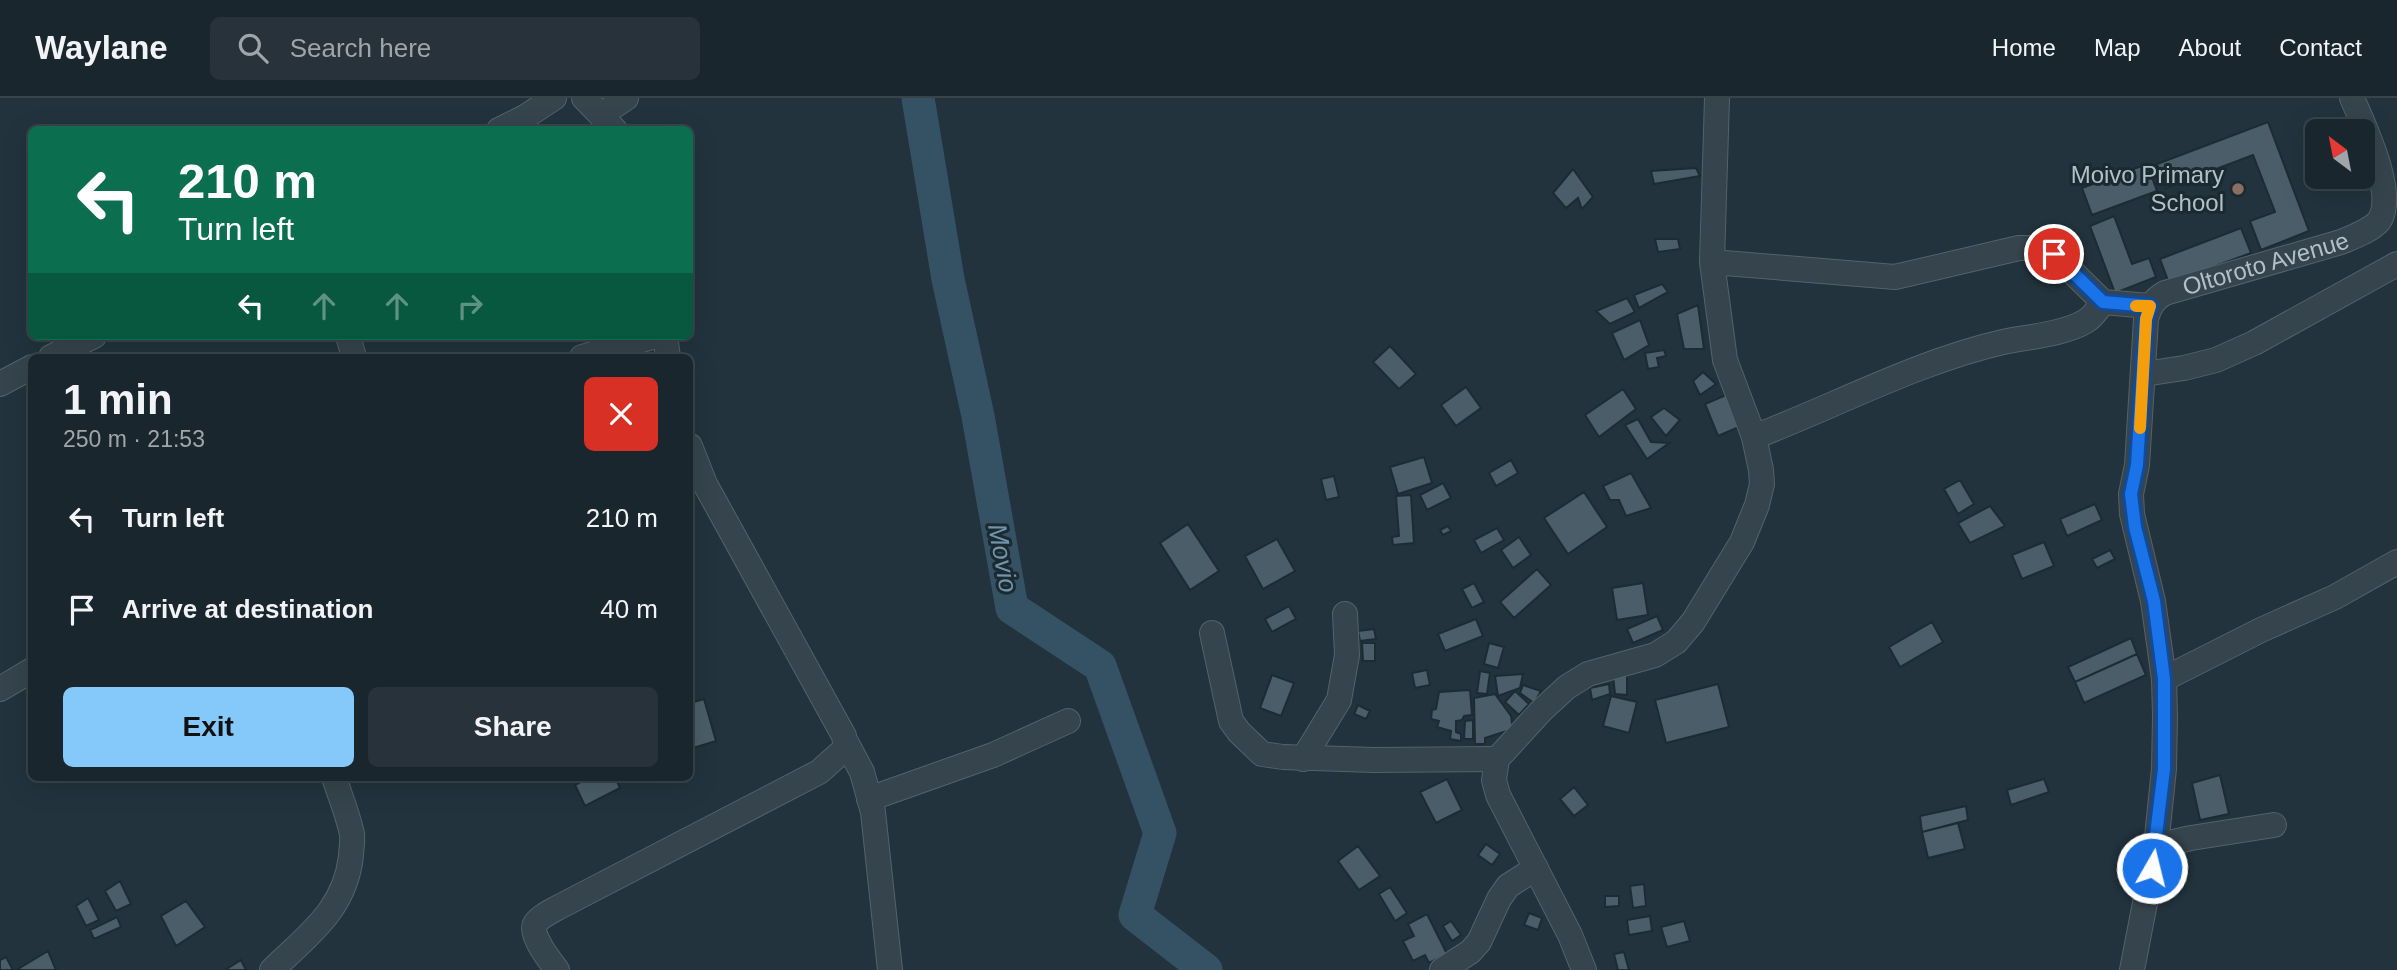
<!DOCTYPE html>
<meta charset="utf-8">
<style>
:root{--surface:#1a262e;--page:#27323a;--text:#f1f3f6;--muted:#9fa5aa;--line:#38434a;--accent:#85c9fa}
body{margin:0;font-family:Helvetica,sans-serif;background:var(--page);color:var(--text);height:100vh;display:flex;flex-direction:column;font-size:26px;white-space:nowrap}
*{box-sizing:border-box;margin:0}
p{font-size:23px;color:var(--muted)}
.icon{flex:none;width:38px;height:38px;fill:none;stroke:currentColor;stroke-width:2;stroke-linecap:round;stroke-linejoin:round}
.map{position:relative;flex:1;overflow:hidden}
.drawer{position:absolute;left:28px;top:256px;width:665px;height:427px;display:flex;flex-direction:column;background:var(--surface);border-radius:10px;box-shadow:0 7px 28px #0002,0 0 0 2px var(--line)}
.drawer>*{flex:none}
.guide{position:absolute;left:28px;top:28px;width:665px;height:214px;border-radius:10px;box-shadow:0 7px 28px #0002,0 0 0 2px var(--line);background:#0b6e4f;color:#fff;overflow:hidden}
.needle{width:46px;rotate:328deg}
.fabs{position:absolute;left:2305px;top:21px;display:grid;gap:14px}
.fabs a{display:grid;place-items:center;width:70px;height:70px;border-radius:10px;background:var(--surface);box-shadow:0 7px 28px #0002,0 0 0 2px var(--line);font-size:35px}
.pin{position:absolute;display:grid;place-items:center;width:60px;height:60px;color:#fff;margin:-30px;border:4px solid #fff;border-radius:50%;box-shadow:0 2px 7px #0007}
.me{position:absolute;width:77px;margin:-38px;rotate:8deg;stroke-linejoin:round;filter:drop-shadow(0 0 5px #0008)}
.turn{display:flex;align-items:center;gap:24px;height:147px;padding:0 35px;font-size:32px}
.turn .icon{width:91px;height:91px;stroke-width:2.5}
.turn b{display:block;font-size:49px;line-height:60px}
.lanes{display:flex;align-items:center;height:66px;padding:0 35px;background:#0003;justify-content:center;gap:35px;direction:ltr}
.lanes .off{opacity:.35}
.round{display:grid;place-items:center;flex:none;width:74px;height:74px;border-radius:10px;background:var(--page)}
.headline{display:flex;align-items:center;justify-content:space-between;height:119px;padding:0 35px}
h1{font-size:42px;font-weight:700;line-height:52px}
.action{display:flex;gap:14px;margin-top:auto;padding:14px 35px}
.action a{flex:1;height:80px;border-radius:10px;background:var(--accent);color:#111;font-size:28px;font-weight:700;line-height:80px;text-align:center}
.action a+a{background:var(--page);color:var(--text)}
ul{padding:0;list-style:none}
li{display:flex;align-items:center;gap:21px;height:91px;padding:0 35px}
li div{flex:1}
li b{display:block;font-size:26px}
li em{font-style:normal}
header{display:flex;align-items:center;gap:42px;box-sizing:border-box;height:98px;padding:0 35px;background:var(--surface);border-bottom:2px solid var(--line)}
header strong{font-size:33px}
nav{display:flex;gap:38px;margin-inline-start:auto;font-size:24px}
.search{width:490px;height:63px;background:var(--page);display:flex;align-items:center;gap:18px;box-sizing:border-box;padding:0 24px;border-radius:10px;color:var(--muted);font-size:26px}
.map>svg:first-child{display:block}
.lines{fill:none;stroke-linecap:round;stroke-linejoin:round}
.river{stroke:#355264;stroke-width:33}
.building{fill:#4b5d68;stroke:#1d2b33;stroke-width:2}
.minor-casing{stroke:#54626a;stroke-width:26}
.minor{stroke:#36444d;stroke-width:24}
.route-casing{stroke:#114b97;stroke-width:18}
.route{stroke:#1a73e8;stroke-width:12}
.slow{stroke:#f59e0b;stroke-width:12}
.education-dot{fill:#8d6e63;stroke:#1b2931;stroke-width:2.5}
.labels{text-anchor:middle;stroke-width:6;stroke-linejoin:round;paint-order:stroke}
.poi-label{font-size:24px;fill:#b2bfc8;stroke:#1b2931;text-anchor:end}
.street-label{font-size:24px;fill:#b2bfc8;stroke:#1b2931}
.water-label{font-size:26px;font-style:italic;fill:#7196ac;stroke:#1b2931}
</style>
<header>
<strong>Waylane</strong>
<div class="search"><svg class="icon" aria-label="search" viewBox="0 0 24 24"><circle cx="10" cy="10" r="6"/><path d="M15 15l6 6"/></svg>Search here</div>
<nav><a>Home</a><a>Map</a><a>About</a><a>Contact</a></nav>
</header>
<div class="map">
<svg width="2397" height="872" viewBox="0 0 2397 872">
<rect width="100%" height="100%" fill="#22333d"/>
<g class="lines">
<path class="river" d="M 918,0 L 948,181 L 978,318 L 1012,510 L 1100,568 L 1160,735 L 1135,817 L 1206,872"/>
</g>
<path class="building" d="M 2268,24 L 2309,133 L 2261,152 L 2250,123 L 2275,114 L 2253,57 L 2166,90 L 2157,66 Z
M 2147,66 L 2157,93 L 2092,117 L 2082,90 Z
M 1696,70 L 1700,78 L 1654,86 L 1651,73 Z
M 1573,71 L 1593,99 L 1582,111 L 1578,100 L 1566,110 L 1553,95 Z
M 2114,118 L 2132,166 L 2149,160 L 2156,179 L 2115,195 L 2090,128 Z
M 2241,130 L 2251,155 L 2169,185 L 2160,161 Z
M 1655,141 L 1678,141 L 1680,151 L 1658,154 Z
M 1662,186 L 1668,194 L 1639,210 L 1634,197 Z
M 1627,200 L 1635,214 L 1610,226 L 1596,213 Z
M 1698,207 L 1704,251 L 1684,251 L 1677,216 Z
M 1640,222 L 1649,247 L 1624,262 L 1612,235 Z
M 1390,248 L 1416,276 L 1399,291 L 1373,264 Z
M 1664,252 L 1666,258 L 1657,260 L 1659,269 L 1648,271 L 1645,255 Z
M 1703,274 L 1716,286 L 1700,297 L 1693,283 Z
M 1466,289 L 1481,310 L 1456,328 L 1441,307 Z
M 1623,291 L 1636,311 L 1599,339 L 1585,317 Z
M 1726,297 L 1739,329 L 1718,338 L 1705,306 Z
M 1664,310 L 1680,322 L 1666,338 L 1651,319 Z
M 1638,321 L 1651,344 L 1669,345 L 1647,361 L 1625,327 Z
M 1424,359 L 1432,385 L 1398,396 L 1390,369 Z
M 1511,362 L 1518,375 L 1496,388 L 1489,375 Z
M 1631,375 L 1651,410 L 1626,418 L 1619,402 L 1610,402 L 1603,388 Z
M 1334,378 L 1339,399 L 1326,402 L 1321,381 Z
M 1960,382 L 1974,406 L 1958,416 L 1944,391 Z
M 1443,385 L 1451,400 L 1427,412 L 1420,397 Z
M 1584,394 L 1607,429 L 1568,456 L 1544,420 Z
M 1411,397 L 1414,445 L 1393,447 L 1392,439 L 1399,438 L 1396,398 Z
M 2095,406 L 2102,422 L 2067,438 L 2060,421 Z
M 1990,408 L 2005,428 L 1970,445 L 1958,425 Z
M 1188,426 L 1219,473 L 1190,492 L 1160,445 Z
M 1448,428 L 1451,433 L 1443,437 L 1440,432 Z
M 1497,430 L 1504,442 L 1481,455 L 1474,442 Z
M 1519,439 L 1531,457 L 1513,470 L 1501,452 Z
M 1277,441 L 1295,473 L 1263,491 L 1245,458 Z
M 2044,444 L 2054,468 L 2022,481 L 2012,457 Z
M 2110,452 L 2115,461 L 2097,470 L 2092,461 Z
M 1537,471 L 1551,487 L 1514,520 L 1500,504 Z
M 1474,485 L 1484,504 L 1472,510 L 1462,491 Z
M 1643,485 L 1648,517 L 1617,522 L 1612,490 Z
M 1289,508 L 1296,521 L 1272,534 L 1265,521 Z
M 1657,518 L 1663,532 L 1633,545 L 1627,531 Z
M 1476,521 L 1483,538 L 1445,553 L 1438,536 Z
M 1932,524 L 1943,544 L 1900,569 L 1889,549 Z
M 1374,531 L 1376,541 L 1360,543 L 1358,533 Z
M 2131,540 L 2137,556 L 2075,584 L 2068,569 Z
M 1362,545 L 1375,545 L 1375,563 L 1363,563 Z
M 1489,545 L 1504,549 L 1498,570 L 1484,566 Z
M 2137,556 L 2146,577 L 2084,605 L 2075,584 Z
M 1427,572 L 1430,587 L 1415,590 L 1412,575 Z
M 1480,573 L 1490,575 L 1487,596 L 1477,595 Z
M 1523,576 L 1520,590 L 1498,598 L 1495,578 Z
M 1272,577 L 1294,585 L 1281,618 L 1260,610 Z
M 1613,577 L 1627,578 L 1627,597 L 1615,596 Z
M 1609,586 L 1610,596 L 1592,602 L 1590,590 Z
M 1718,586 L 1729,629 L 1666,645 L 1655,602 Z
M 1523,587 L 1541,593 L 1534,605 L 1520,595 Z
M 1470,592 L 1472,617 L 1464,618 L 1462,622 L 1456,623 L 1456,634 L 1461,636 L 1461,643 L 1450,641 L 1451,633 L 1437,629 L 1439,623 L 1431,621 L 1432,612 L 1436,611 L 1439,594 Z
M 1515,593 L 1529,606 L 1519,617 L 1505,604 Z
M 1495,596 L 1511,618 L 1513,631 L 1485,640 L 1485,646 L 1475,646 L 1474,600 Z
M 1611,598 L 1637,604 L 1629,635 L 1603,628 Z
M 704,601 L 716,643 L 690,651 L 690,605 Z
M 1358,607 L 1370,613 L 1366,621 L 1354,616 Z
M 1473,622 L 1473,641 L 1464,641 L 1465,623 Z
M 2220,677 L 2229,716 L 2200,722 L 2192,685 Z
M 590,679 L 615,679 L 620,690 L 585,708 L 575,687 Z
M 1447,681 L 1462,712 L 1436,725 L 1420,694 Z
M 2044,681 L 2049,694 L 2011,707 L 2007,692 Z
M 1574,689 L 1588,707 L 1574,718 L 1560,701 Z
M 1966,708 L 1968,722 L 1922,734 L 1920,718 Z
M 1958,725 L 1965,751 L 1928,760 L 1922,734 Z
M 1486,746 L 1500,756 L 1492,767 L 1478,757 Z
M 1358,748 L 1380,778 L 1359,792 L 1338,763 Z
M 120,783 L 131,806 L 116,813 L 105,793 Z
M 1644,786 L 1646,808 L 1633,810 L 1630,788 Z
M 1390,789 L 1407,815 L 1395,823 L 1379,796 Z
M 1605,798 L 1619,798 L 1619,808 L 1605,809 Z
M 88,800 L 99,822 L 86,828 L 76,808 Z
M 186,803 L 205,829 L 176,848 L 161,818 Z
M 1529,815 L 1542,820 L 1538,832 L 1524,827 Z
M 1427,816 L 1447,856 L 1429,865 L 1425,857 L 1413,863 L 1403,843 L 1414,838 L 1408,826 Z
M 1650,818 L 1652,833 L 1629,837 L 1627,822 Z
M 117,819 L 121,829 L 94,841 L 90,832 Z
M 1451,823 L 1461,837 L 1452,843 L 1443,828 Z
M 1684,823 L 1690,843 L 1667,849 L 1661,829 Z
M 48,853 L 56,872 L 19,872 L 18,871 Z
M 1624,854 L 1629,872 L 1618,872 L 1614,856 Z
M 6,859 L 13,872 L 0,872 L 0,862 Z
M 241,862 L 246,872 L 225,872 Z"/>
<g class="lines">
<g class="minor-casing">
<g id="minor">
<path d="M 584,0 L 615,32"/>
<path d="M 601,17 L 626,0"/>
<path d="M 499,32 L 525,19 L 554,0"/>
<path d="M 1712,164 L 1895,179 L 2019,150 L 2037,150 L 2054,156 L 2103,204 L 2149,208"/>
<path d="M 348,238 L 354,259"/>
<path d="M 665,238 L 668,259"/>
<path d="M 51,259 L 94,238"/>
<path d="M 582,259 L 656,238"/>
<path d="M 2144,276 L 2184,270 L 2216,262 L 2254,245 L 2397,166"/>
<path d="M 0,286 L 32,269"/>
<path d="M 1754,339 C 1835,308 1919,263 2003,244 C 2027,239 2065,236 2086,223 C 2093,219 2098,211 2103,204"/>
<path d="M 1212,535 L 1231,623 L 1239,634 L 1262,656 L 1283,659 L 1374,662 L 1497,661"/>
<path d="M 2164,581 L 2261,532 L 2335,499 L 2397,464"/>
<path d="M 0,591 L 32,572"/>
<path d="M 847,646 L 862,674 L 873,714 L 890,872"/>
<path d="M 1303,661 L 1339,602 L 1347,557 L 1345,516"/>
<path d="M 869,701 L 993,657 L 1068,623"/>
<path d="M 2156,748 L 2191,740 L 2274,727"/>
<path d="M 272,872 C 308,837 345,812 351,758 C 351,751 353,744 352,736 C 348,717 340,698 334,679"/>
<path d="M 557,872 C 550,863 529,836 535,826 C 539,819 552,813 559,809 L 819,674 L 846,650 L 844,638 L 705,386 L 690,348"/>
<path d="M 1442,872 L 1470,854 L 1479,844 L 1499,801 L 1508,788 L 1536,770"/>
<path d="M 1584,872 L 1570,837 L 1498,697 L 1494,682 L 1497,661 L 1542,612 L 1567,589 L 1588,576 L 1655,557 L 1676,544 L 1693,524 L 1742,444 L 1757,407 L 1762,386 L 1761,372 L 1754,339 L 1725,262 L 1712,164 L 1717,0"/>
<path id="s1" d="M 2132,872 L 2156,748 L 2164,671 L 2165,618 L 2164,581 L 2153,503 L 2132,416 L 2131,396 L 2137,367 L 2146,221 C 2150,208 2153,202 2165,195 L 2341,144 C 2353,139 2370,133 2379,123 C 2397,96 2364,28 2352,0"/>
</g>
</g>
<use href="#minor" class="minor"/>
</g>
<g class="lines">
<g class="route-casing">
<path id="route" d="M 2054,156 L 2103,204 L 2150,208 L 2146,221 L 2137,367 L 2131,396 L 2135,429 L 2154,503 L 2164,581 L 2164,671 L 2152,770"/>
</g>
<use href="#route" class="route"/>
<path class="slow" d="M 2136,208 L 2150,208 L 2146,221 L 2140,330"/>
</g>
<circle class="education-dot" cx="2238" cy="91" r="7"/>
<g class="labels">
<g class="poi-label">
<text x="2224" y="85">Moivo Primary<tspan x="2224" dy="28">School</tspan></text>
</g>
<g class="street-label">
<text dy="8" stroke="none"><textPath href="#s1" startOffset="796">Oltoroto Avenue</textPath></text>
</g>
<g class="water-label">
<text transform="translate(1003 460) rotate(80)" y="9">Movio</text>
</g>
</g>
</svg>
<div class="fabs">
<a><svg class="needle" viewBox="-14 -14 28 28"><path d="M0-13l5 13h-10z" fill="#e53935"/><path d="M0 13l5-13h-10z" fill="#9fa5aa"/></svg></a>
</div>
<div class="pin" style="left:2054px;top:156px;background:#d93025"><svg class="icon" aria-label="arrive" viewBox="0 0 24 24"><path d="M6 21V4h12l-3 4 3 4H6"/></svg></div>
<svg class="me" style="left:2152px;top:770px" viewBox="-20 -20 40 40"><circle r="17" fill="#1a73e8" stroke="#fff" stroke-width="3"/><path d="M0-11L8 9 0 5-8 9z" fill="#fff"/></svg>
<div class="guide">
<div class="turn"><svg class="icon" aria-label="left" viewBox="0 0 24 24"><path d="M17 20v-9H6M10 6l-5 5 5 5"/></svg><div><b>210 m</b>Turn left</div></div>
<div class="lanes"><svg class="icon" aria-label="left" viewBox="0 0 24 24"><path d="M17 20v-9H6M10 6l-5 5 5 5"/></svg><svg class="icon off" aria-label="ahead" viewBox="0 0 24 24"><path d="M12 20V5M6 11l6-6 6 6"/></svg><svg class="icon off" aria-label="ahead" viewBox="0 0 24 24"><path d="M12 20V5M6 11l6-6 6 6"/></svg><svg class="icon off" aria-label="right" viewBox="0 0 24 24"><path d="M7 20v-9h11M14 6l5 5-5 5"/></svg></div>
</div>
<section class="drawer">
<div class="headline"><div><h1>1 min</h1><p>250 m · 21:53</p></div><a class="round" style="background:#d93025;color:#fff"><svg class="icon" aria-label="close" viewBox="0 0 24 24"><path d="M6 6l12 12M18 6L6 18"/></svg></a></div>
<ul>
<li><svg class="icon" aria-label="left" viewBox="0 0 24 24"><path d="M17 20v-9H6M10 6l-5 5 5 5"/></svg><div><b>Turn left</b></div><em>210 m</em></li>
<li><svg class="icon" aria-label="arrive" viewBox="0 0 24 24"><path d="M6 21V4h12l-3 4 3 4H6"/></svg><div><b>Arrive at destination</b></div><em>40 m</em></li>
</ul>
<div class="action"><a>Exit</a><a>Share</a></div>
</section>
</div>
